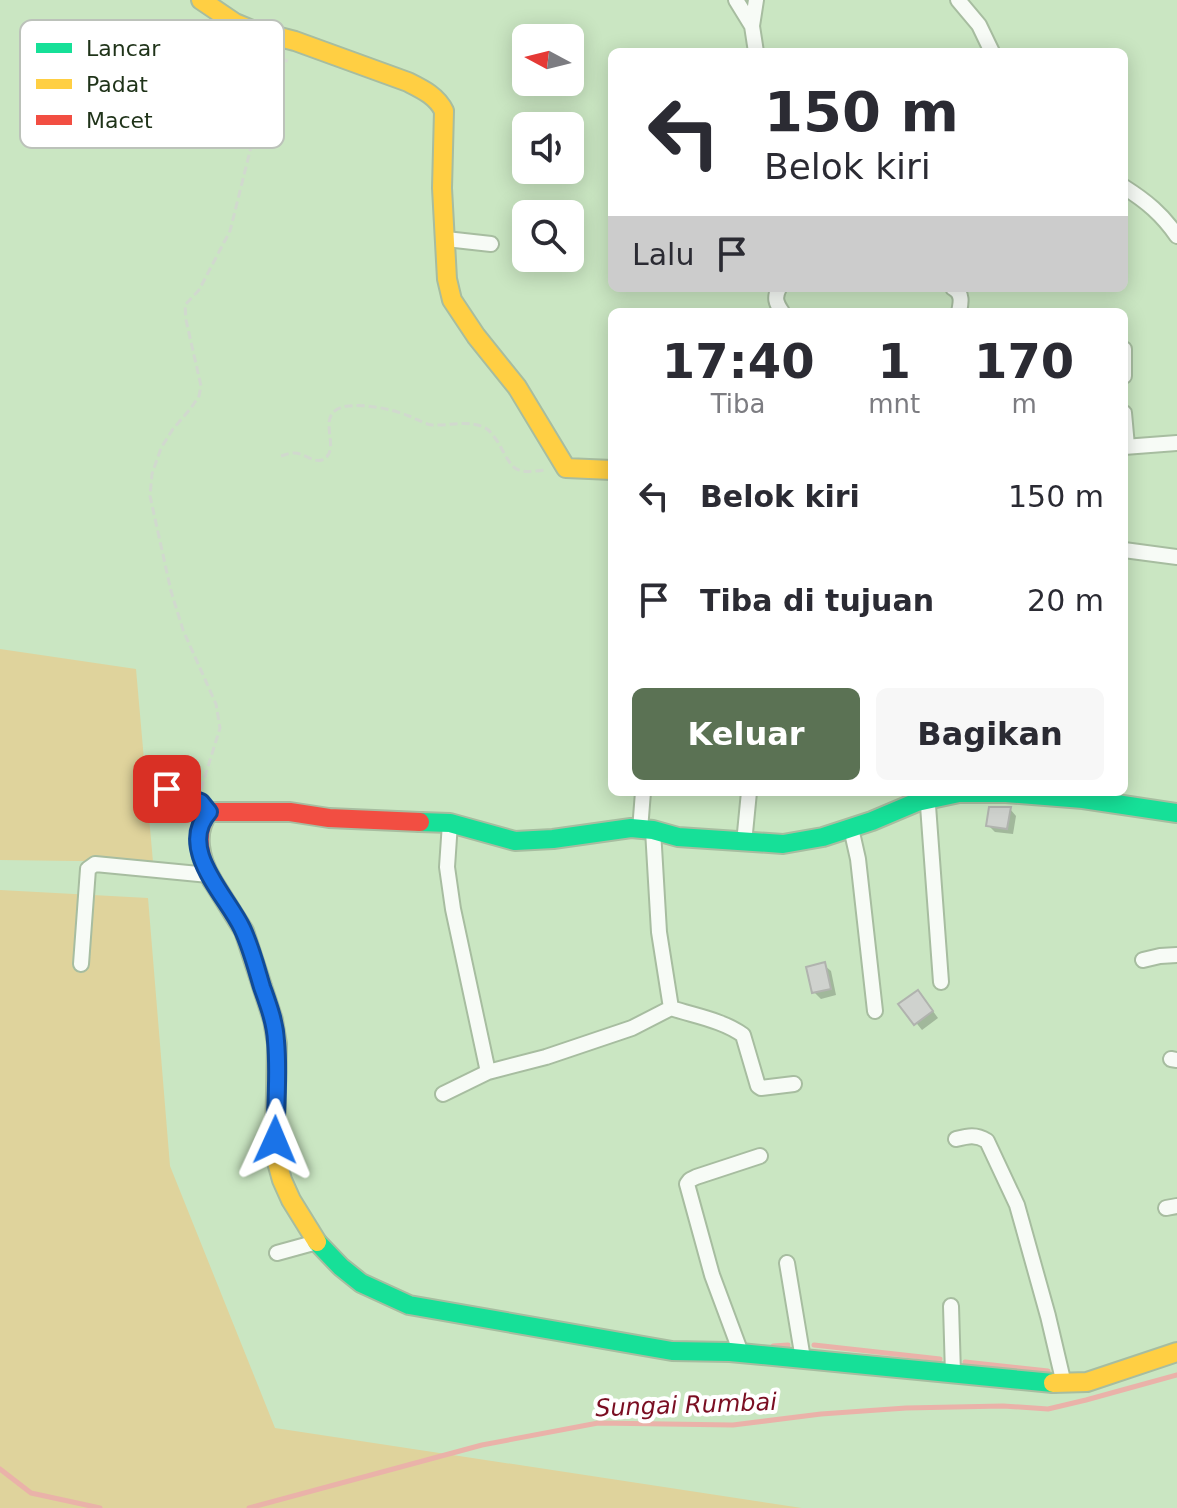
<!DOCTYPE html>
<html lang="id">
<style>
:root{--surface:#fff;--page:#f7f7f7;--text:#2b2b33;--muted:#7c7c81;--accent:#5b7254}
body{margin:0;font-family:"DejaVu Sans",sans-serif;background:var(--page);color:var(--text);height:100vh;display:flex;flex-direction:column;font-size:30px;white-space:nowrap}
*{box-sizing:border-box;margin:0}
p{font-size:26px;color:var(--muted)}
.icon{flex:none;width:44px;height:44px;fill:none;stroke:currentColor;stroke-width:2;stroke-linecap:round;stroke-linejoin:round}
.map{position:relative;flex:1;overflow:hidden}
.side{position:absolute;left:608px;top:308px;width:520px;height:488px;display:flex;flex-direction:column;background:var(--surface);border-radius:12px;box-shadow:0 4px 20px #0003}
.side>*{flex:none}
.top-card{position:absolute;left:608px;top:48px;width:520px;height:244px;border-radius:12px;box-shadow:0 4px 20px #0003;background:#fff;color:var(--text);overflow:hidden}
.needle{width:52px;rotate:277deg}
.tools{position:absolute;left:512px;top:24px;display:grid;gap:16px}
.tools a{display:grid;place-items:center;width:72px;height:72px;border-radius:12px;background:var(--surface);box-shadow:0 4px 20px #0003;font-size:40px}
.pin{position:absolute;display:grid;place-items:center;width:68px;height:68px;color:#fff;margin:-34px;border-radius:16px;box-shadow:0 4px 12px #0006}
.me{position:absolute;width:88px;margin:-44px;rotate:1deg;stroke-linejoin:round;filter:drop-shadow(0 0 6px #0008)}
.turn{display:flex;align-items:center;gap:28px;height:168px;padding:0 24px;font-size:36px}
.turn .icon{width:104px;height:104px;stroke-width:2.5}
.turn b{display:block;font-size:56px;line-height:68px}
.then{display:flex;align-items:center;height:76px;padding:0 24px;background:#0003;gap:16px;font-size:30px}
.eta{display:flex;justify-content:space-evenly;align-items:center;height:136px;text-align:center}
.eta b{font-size:48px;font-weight:600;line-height:56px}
.button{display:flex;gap:16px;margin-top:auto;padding:16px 24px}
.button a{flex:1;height:92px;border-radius:12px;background:var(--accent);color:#fff;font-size:32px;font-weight:600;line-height:92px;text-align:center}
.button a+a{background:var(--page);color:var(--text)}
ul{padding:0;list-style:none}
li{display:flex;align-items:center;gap:24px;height:104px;padding:0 24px}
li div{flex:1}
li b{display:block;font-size:30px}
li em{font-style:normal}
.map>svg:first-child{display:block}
.green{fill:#dfd39c}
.shadow{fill:#0003}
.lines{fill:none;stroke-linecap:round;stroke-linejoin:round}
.stream{stroke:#eab2a9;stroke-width:5}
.building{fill:#cfd2ce;stroke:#b0b3ae;stroke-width:2}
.street-casing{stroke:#a7bda0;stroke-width:18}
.fast-casing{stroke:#a7bda0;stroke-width:22}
.slow-casing{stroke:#a7bda0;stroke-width:22}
.jam-casing{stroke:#a7bda0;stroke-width:22}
.path{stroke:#d1d9ce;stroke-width:3;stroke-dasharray:8 4;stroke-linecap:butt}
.street{stroke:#f7fbf6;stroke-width:14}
.fast{stroke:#16e098;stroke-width:18}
.slow{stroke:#ffcf43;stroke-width:18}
.jam{stroke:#f24e42;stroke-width:18}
.route-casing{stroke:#114b97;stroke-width:20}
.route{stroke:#1a73e8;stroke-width:14}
.labels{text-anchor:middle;stroke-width:8;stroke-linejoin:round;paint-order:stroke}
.water-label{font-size:24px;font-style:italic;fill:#7a0e22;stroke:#fff}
.key{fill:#fff;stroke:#bcc2ba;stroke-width:2}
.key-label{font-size:22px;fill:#1f3319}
</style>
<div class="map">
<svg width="1177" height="1508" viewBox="0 0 1177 1508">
<rect width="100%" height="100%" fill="#cae6c2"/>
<path class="green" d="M 0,649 L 136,669 L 153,862 L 0,860 Z
M 0,890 L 148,898 L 170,1166 L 275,1428 L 802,1508 L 0,1508 Z"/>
<path class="shadow" d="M 1010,809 L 1016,816 L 1013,834 L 995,832 L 988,825 Z
M 824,965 L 831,971 L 836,995 L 821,999 L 814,992 Z
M 924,999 L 938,1018 L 922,1030 L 901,1004 Z"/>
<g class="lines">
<path class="stream" d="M 814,1345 L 940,1359
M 773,1346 L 788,1345
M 965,1362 L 1048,1371
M 0,1469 L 31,1493 L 100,1508
M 249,1508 L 482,1445 L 598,1423 L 733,1425 L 821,1414 L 906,1408 L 1003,1406 L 1048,1409 L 1086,1400 L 1177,1375"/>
</g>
<path class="building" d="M 989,807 L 1011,807 L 1007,829 L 986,826 Z
M 825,962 L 831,989 L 812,993 L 806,967 Z
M 918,990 L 933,1011 L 914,1025 L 898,1004 Z"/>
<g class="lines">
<g class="street-casing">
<path id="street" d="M 736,0 L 752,26
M 958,0 L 979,25 L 992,52
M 756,52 L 752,26 L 756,0
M 1124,187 C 1146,201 1162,214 1177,236
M 446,239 L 491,244
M 779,288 C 774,298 776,303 782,312
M 953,288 C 963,293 961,303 959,312
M 1124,376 L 1124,349
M 1124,413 L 1127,446
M 1124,447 L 1177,443
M 1124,550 L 1177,557
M 167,789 L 201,802 L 209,812
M 927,792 L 941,982
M 450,823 L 447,867 L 453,909 L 488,1072
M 851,828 L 858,859 L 875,1011
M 640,830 L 643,792
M 653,830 L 659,932 L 671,1008
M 744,843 L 749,792
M 1143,960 L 1160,956 L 1177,955
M 81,964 L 88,869 L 95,864 L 209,875
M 1171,1059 L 1177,1060
M 443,1094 L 488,1072 L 546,1057 L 632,1028 L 671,1008 C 695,1016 722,1020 743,1035 L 758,1086 L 761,1088 L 794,1084
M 956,1139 C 968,1136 976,1134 987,1141 L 1017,1205 L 1048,1316 L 1064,1384
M 1166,1208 L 1177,1206
M 277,1253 L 317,1242
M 787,1263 L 803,1359
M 951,1306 L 953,1374
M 741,1353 L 712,1275 L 687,1184 L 690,1180 L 696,1177 L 760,1156"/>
</g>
<g class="fast-casing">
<path id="fast" d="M 420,822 L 450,823 L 515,841 L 553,839 L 631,828 L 653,830 L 678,837 L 783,844 L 823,837 L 872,821 L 917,802 L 959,793 L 1006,793 L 1083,799 L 1177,813
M 317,1242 L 341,1267 L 361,1283 L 409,1305 L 672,1351 L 730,1352 L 1053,1383"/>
</g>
<g class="slow-casing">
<path id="slow" d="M 201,0 L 235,23 L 252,30 L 295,41 L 408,82 C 422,89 437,96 444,111 L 442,188 L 447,279 L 452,300 L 476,336 L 517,387 L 566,468 L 612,470
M 212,880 L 244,931 L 273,1020 L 277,1044 L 275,1140 L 277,1162 L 282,1180 L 291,1200 L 317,1242
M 1053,1383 L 1087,1382 L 1177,1352"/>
</g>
<g class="jam-casing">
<path id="jam" d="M 212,880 C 200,860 193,832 209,812 L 290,812 L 329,818 L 420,822"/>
</g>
<path class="path" d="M 281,456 C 285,455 289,453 293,453 C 303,452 313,463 322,460 C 345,450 310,411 348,406 C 367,404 392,409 409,416 C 417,419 424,424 432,425 C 450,426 471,419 487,429 C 492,433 496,439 499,444 C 514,471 513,474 546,470
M 201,789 L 220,728 L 216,704 L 183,630 L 171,591 L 150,496 L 152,474 L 161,448 L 173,429 L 191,408 L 199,396 L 201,386 L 186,320 L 185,305 L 199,290 L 230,231 L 253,139 L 287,59"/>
<use href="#street" class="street"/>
<use href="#fast" class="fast"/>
<use href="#slow" class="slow"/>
<use href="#jam" class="jam"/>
</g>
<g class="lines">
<g class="route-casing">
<path id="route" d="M 167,789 L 201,802 L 209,812 C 176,848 227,896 242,928 C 251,947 256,967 262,987 C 268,1004 275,1022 276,1041 C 279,1073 276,1107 275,1140"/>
</g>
<use href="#route" class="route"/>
</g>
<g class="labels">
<g class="water-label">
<text transform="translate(686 1405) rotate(-2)" y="8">Sungai Rumbai</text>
</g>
</g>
<rect x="20" y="20" width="264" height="128" rx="12" class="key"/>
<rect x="36" y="43" width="36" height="10" fill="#16e098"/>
<rect x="36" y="79" width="36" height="10" fill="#ffcf43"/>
<rect x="36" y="115" width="36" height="10" fill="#f24e42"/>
<g class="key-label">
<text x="86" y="56">Lancar</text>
<text x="86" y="92">Padat</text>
<text x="86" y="128">Macet</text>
</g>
</svg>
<div class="tools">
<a><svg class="needle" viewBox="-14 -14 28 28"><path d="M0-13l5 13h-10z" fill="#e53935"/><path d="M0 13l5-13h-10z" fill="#7c7c81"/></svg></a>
<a><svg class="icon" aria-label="sound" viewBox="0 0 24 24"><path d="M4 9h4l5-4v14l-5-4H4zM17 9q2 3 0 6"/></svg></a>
<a><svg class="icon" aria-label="search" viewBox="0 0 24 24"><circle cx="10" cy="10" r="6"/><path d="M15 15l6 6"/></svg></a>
</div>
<div class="pin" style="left:167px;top:789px;background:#d93025"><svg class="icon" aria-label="arrive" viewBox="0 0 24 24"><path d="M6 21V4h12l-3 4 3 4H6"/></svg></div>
<svg class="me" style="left:275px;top:1140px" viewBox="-20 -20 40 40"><path d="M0-17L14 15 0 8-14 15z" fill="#1a73e8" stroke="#fff" stroke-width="4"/></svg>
<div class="top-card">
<div class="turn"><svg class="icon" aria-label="left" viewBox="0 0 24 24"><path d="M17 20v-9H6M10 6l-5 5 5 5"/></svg><div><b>150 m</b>Belok kiri</div></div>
<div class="then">Lalu<svg class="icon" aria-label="arrive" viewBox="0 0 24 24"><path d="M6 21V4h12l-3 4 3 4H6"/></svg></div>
</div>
<section class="side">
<div class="eta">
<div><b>17:40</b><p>Tiba</p></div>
<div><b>1</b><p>mnt</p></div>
<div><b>170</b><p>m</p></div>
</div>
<ul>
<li><svg class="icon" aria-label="left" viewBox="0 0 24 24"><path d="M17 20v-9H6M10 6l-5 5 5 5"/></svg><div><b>Belok kiri</b></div><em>150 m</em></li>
<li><svg class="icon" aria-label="arrive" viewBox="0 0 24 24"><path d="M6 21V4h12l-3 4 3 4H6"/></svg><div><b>Tiba di tujuan</b></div><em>20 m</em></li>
</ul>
<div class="button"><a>Keluar</a><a>Bagikan</a></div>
</section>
</div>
